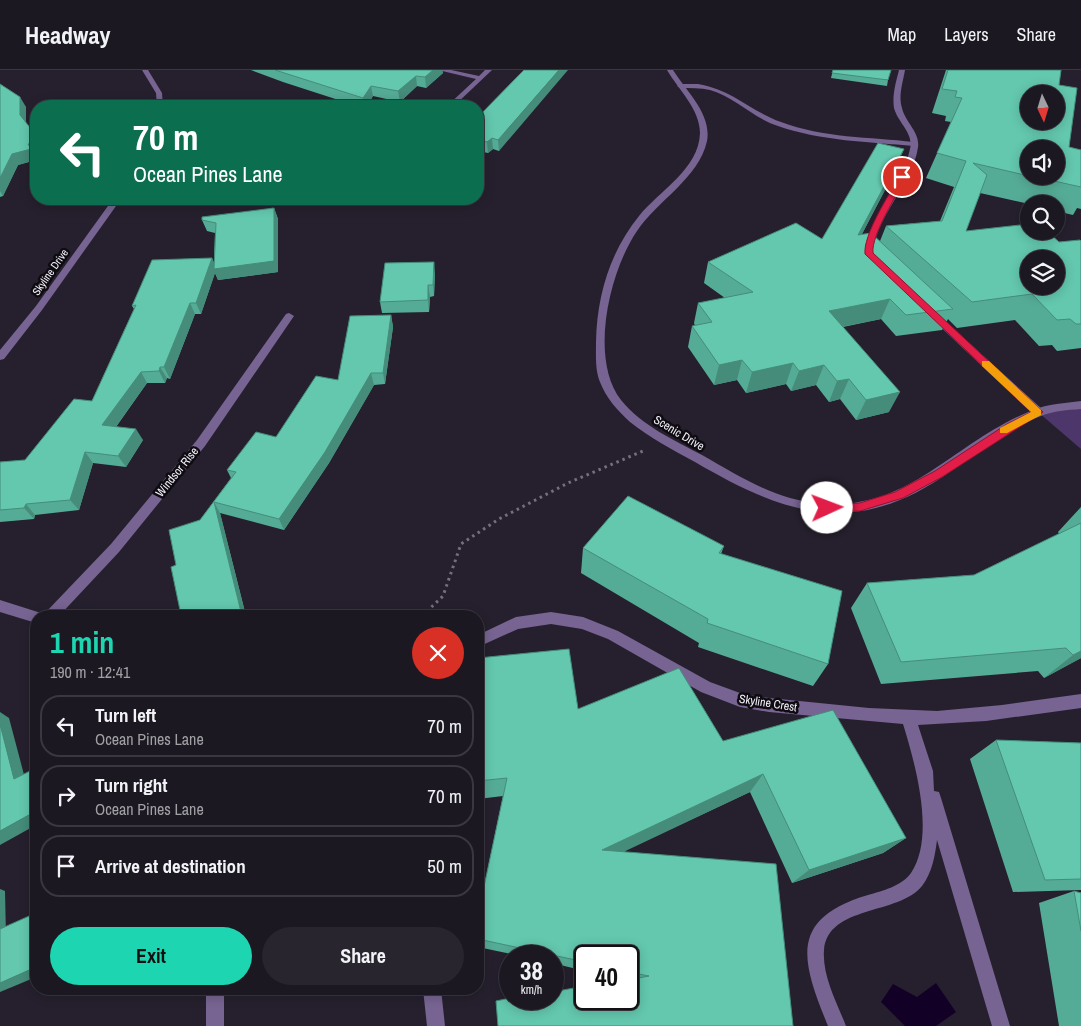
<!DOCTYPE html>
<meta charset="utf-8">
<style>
:root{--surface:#1c1822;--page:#29252f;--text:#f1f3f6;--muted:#a0a0a5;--line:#3a3740;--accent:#1dd5b1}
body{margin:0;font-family:"Archivo Narrow",sans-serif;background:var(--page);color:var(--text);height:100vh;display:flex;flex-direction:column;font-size:19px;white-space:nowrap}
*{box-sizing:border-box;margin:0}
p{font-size:16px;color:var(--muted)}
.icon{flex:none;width:28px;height:28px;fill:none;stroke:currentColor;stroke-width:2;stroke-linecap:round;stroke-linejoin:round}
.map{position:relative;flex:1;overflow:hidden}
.side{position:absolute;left:30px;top:540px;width:454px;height:385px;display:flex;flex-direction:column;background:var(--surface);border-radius:20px;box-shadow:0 2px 12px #0003,0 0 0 1px var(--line)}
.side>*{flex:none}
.top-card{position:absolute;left:30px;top:30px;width:454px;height:105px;border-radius:20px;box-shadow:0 2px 12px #0003,0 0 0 1px var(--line);background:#0b6e4f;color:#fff;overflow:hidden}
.needle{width:32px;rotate:176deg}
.tools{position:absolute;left:1020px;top:15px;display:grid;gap:10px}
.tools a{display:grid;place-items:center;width:45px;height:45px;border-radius:50%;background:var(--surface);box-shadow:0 2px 12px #0003,0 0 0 1px var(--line);font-size:25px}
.speed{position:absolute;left:499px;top:875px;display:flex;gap:10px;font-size:25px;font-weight:700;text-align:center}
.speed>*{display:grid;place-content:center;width:65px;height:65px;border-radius:50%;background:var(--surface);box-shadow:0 2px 12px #0003,0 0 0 1px var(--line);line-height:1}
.speed small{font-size:12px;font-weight:400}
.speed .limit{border:2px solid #111;border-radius:8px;background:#fff;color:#111}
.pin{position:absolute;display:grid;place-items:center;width:42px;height:42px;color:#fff;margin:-21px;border:2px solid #fff;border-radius:50%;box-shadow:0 1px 5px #0007}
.me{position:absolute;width:55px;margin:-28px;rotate:88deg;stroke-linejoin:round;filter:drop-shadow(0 0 4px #0008)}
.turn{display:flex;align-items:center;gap:18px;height:105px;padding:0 20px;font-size:22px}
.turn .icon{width:65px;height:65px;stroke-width:2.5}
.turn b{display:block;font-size:35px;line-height:42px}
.round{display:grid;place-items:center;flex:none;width:52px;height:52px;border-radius:26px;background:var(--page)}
.overview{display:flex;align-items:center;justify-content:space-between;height:85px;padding:0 20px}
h1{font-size:30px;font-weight:700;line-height:38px;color:var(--accent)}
.button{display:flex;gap:10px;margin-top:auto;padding:10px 20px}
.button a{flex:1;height:58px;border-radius:30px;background:var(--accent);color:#111;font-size:20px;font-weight:700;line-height:58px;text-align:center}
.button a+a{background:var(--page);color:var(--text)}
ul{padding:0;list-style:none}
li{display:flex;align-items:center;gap:15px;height:62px;margin:0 10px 8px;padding:0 10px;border:2px solid var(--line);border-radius:20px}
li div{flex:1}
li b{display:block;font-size:19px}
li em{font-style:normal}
header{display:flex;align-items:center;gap:30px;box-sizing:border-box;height:70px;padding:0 25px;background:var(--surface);border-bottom:1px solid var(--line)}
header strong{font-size:24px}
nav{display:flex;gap:28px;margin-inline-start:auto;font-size:18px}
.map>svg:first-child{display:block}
.green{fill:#4d3669}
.water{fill:#130027}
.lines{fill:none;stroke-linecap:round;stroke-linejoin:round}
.path{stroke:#75707d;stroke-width:3;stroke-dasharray:2.5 4;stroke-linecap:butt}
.service{fill:#776492;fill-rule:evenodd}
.minor{fill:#776492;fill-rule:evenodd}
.tertiary{fill:#776492;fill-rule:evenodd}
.wall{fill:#55ac96;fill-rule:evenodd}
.shaded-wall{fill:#458c7a}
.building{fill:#63c8ae;stroke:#458c7a;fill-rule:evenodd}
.route{fill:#e11d48;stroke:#92132f}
.slow{fill:#f59e0b}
.labels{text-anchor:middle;stroke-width:5;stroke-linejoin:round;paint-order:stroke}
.far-street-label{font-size:11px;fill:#f5f1fc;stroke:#0e0b11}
.street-label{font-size:12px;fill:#f5f1fc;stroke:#0e0b11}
</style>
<header>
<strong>Headway</strong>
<nav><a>Map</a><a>Layers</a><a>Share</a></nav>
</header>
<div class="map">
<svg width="1081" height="956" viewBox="0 0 1081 956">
<rect width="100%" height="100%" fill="#26202e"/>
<path class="green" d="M 1081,335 L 1081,379 L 1038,342 Z"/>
<path class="water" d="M 936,913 L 956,942 L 936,956 L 905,956 L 881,932 L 893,914 L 917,927 Z"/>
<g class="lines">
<path class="path" d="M 422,546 L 443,526 L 461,474 L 499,449 L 568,413 L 643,381"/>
<path class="service" d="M 698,14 C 733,20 750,41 781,52 C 823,68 870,67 914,72 L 918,74 L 914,76 C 869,72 821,71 778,56 C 753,48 735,27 710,20 C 701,18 690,18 680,18 L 677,16 L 680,14 Z"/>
<path class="minor" d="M 438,0 L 451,0 L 479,6 L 485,0 L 492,0 L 454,36 L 447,36 L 476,9 Z
M 899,0 L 905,0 C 903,12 898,26 902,38 C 905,52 920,62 918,77 C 913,113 879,142 873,180 L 869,183 L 865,180 C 871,143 902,116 910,79 C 914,63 898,53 894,38 C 892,25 896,12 899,0 Z
M 932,241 L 935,242 L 1042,339 L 1043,342 L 1042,345 L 1034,345 L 929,246 L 929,242 Z
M 289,243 L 294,246 L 205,376 L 119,482 L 59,546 L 44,546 L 46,542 L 111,474 L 197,370 L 286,244 Z
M 0,530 L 41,543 L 42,546 L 36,546 L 36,553 L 0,542 Z
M 551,542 L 583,547 L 618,561 L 710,612 L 740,623 L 759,627 L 869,638 L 937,641 L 1002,635 L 1081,624 L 1081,638 L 986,651 L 918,655 L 933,701 L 934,721 L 939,722 L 941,728 L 1010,956 L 992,956 L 937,770 C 935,786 932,803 922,816 C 899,845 828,835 824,880 C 822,906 837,933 846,956 L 828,956 C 802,892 787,849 868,825 C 882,821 902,816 911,803 C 936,766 915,693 903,654 L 769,642 L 740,637 L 701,622 L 608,569 L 582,559 L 551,554 L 518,559 L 478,577 L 478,565 L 516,547 Z
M 206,919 L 224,919 L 224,956 L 206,956 Z
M 423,919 L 441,919 L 445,956 L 427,956 Z"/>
<path class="tertiary" d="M 142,0 L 148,0 L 162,23 L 163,36 L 157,36 L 156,23 Z
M 667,0 L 673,0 C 686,21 712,44 707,71 C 699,108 657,131 637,161 C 609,202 589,289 621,330 C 642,356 674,370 702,385 C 730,401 759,419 790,428 C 901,457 943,376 1033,340 C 1048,334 1065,333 1081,331 L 1081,339 C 1068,340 1053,341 1041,346 C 1001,361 969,391 933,413 C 846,467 777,440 695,392 C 673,380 650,368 630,352 C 618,341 606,328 600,312 C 595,300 596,285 596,272 C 597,225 610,182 639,146 C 659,121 699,99 700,63 C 700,39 678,19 667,0 Z
M 113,129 L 121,129 L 42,240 L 4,289 L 0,290 L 0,280 L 36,236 Z"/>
</g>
<path class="wall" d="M 251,0 L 442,0 L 443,3 L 426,18 L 417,16 L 400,32 L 373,26 L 367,36 L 357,36 L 283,12 Z
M 524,0 L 499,81 L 493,79 L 488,83 L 478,81 L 478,47 Z
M 833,0 L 888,10 L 887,16 L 831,8 Z
M 946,0 L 1061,0 L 1059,15 L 1069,77 L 1081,80 L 1081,139 L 1077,138 L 1073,145 L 1056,141 L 1056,134 L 1029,134 L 980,123 L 966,161 L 1059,172 L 1081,171 L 1081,278 L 1057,281 L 1052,275 L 1039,276 L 1015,250 L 957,258 L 948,249 L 942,260 L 896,266 L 881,249 L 843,257 L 889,342 L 856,350 L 840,329 L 829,332 L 816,315 L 791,321 L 786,314 L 746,323 L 737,310 L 714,315 L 688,277 L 692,256 L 695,256 L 694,253 L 698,233 L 725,228 L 704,213 L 708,192 L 822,169 L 896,99 L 862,164 L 880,171 L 886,156 L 940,151 L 954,117 L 926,108 L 951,52 L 945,51 L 946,46 L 932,43 ZM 1029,79 L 1056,106 L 1029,106 Z
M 0,14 L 26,37 L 26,52 L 36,85 L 35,85 L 36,90 L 18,95 L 3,126 L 0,127 Z
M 274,138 L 278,149 L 278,202 L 218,210 L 215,203 L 201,244 L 195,244 L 170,309 L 167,308 L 165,313 L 147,313 L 116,357 L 143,370 L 126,397 L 93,393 L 79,440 L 35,445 L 34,449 L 0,452 L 0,392 L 25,390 L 92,331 L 134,239 L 132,236 L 212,188 L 214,193 L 215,163 L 207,161 L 202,150 Z
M 435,203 L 434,226 L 430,227 L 429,242 L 382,243 L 380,232 Z
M 391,245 L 393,257 L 385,314 L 374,315 L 329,393 L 284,460 L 220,443 L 246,546 L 182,546 L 176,495 L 200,450 L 231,408 L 227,400 L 276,367 L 338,310 Z
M 1081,437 L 1081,588 L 1044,608 L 1038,601 L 881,614 L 851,538 L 867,513 L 974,505 L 1059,464 L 1058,462 Z
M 724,476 L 721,484 L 828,594 L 813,616 L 698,577 L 699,573 L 581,503 L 583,478 Z
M 478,588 L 578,639 L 723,671 L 906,768 L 883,783 L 792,813 L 750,722 L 624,781 L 793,956 L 628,929 L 628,886 L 585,886 L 585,901 L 552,893 L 552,886 L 520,886 L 478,877 L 478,845 L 503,726 L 478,729 Z
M 996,670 L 1081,673 L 1081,820 L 1013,822 L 970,689 Z
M 1074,821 L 1081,823 L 1081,956 L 1059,956 L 1039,833 Z"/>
<path class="shaded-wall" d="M 433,0 L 442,0 L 443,3 L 426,18 L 425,7 Z
M 559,0 L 568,0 L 499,81 L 498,70 Z
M 416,6 L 417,16 L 400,32 L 398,21 Z
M 371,16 L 373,26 L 367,36 L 364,36 L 363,28 Z
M 20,27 L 26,37 L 26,56 L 20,45 Z
M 492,68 L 493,79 L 488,83 L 487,72 Z
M 36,72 L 36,85 L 35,85 L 36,90 L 18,95 L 3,126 L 0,121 L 0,108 L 12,84 L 28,74 Z
M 904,79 L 896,99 L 851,185 L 858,165 Z
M 274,138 L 278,149 L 278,202 L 218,210 L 215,203 L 201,244 L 196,233 L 212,188 L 216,198 Z
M 434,192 L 435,203 L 434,226 L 433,215 Z
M 428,215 L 430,227 L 429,242 L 428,230 Z
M 890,229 L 881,249 L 821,261 L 829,241 Z
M 190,233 L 195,244 L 170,309 L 164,297 Z
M 391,245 L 393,257 L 385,314 L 383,303 Z
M 742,290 L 737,310 L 714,315 L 719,295 Z
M 793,293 L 786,314 L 746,323 L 752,302 Z
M 824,295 L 816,315 L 791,321 L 799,301 Z
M 160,297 L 167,308 L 165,313 L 159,301 Z
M 141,302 L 147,313 L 109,366 L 102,355 Z
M 371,303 L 374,315 L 329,393 L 284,460 L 279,449 Z
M 849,309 L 840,329 L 829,332 L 837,311 Z
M 900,322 L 889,342 L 856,350 L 866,330 Z
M 136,359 L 143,370 L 126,397 L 118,386 Z
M 85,382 L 93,393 L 79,440 L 70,430 Z
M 214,432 L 220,443 L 246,546 L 242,546 Z
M 26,434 L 35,445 L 34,449 L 24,438 Z
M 190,542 L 193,546 L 182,546 L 181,545 Z
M 1081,581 L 1081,588 L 1044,608 L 1073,585 Z
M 0,642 L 9,648 L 27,716 L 14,709 L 0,654 Z
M 763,704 L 750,722 L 598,794 L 602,780 Z
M 36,741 L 36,755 L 0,775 L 0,761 Z
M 906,768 L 883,783 L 792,813 L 809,800 Z
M 0,819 L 5,821 L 6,867 L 0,865 Z
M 36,897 L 36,907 L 0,922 L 0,913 Z"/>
<path class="building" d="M 275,0 L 433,0 L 425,7 L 416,6 L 398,21 L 371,16 L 363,28 Z
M 524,0 L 559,0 L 498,70 L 492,68 L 487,72 L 478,70 L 478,47 Z
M 833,0 L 891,0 L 888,10 L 832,3 Z
M 948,0 L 1061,0 L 1059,15 L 1077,18 L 1069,77 L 1081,80 L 1081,117 L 1032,106 L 1056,106 L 1056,79 L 1029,79 L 1029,106 L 973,93 L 987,105 L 966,161 L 1029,154 L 1029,161 L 1047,161 L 1059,172 L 1080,170 L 1081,171 L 1081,254 L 1076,254 L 1070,249 L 1057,250 L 1032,224 L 972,232 L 886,156 L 942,151 L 966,91 L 937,83 L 962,28 L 955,27 L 957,21 L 942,19 ZM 1029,24 L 1056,24 L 1056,51 L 1029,51 ZM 1029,189 L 1056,189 L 1056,216 L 1029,216 Z
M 0,14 L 20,27 L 20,45 L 36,65 L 36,72 L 28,74 L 31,79 L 12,84 L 0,108 Z
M 878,73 L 904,79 L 858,165 L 871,163 L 953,239 L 906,245 L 890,229 L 829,241 L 900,322 L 866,330 L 849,309 L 837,311 L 824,295 L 799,301 L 793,293 L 752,302 L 742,290 L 719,295 L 692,256 L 712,252 L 698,233 L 753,222 L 708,192 L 796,153 L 822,169 Z
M 274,138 L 274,191 L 214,199 L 216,153 L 202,150 L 202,147 Z
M 212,188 L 196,233 L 190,233 L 164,297 L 160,297 L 159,301 L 141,302 L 102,355 L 136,359 L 118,386 L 85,382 L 70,430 L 26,434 L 24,438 L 0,440 L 0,392 L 25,390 L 74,329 L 92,331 L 136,235 L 132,236 L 152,190 Z
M 434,192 L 433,215 L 428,215 L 428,230 L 380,232 L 385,193 Z
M 391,245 L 383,303 L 371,303 L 325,382 L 279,449 L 214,432 L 242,546 L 191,546 L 190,542 L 181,545 L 171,497 L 176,495 L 169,460 L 200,450 L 236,402 L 227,400 L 256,362 L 276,367 L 316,306 L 338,310 L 350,246 Z
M 628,426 L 724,476 L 719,483 L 842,521 L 828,594 L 707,553 L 708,549 L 583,478 Z
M 1081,453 L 1081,581 L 1073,585 L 1066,578 L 901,592 L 867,513 L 974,505 Z
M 569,579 L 578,639 L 679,598 L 723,671 L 833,640 L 906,768 L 809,800 L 763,704 L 602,780 L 776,794 L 793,956 L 498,956 L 496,931 L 510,928 L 552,929 L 552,922 L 585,916 L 585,929 L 628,929 L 628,910 L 649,906 L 628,902 L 628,886 L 585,886 L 585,892 L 478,869 L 478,845 L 507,708 L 478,711 L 478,588 Z
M 0,654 L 14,709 L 36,698 L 36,741 L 0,761 Z
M 996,670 L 1081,673 L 1081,809 L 1045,810 Z
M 1074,821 L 1081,823 L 1081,861 Z
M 36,843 L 36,897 L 0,913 L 0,859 Z"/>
<path class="route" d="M 902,105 L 906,107 C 897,125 871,165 873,183 L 1043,342 L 942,407 L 903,428 L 860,441 L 827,442 L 823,441 L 823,435 L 860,433 L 895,422 L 935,401 L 1007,354 L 1031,342 L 865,184 C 863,165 889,125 899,107 Z"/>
<path class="slow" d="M 982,291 L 989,291 L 1041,340 L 1041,345 L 1007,363 L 1000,363 L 1000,358 L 1031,342 L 982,296 Z"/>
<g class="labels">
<g class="far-street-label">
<text transform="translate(50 202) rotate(-55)" y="4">Skyline Drive</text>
</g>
<g class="street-label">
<text transform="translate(679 363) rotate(31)" y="4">Scenic Drive</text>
<text transform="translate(177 402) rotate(-51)" y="4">Windsor Rise</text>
<text transform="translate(768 633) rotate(9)" y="4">Skyline Crest</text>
</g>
</g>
</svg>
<div class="tools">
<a><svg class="needle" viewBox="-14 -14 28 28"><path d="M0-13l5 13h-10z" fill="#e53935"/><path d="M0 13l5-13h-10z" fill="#a0a0a5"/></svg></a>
<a><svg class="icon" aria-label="sound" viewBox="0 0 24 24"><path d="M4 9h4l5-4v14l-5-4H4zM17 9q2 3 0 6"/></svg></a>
<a><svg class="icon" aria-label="search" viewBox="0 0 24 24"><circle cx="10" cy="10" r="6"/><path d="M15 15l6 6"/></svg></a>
<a><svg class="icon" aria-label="layers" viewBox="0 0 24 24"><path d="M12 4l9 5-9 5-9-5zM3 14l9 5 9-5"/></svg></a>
</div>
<div class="speed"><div>38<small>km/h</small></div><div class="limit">40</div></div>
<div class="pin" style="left:902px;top:107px;background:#d93025"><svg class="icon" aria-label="arrive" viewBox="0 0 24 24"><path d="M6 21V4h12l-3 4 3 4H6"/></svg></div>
<svg class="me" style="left:827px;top:438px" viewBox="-20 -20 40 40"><circle r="19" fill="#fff"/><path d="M0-13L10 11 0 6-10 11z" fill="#e11d48"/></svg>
<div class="top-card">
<div class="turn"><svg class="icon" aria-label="left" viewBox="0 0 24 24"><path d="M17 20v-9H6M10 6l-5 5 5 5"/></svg><div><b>70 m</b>Ocean Pines Lane</div></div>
</div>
<section class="side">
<div class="overview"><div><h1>1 min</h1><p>190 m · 12:41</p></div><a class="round" style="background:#d93025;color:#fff"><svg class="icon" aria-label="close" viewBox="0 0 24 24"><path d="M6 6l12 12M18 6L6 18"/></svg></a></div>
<ul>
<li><svg class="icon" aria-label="left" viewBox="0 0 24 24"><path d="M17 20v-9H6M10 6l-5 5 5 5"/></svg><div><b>Turn left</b><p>Ocean Pines Lane</p></div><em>70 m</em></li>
<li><svg class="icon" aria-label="right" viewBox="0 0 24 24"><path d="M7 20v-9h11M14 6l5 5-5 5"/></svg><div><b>Turn right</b><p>Ocean Pines Lane</p></div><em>70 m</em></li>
<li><svg class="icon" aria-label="arrive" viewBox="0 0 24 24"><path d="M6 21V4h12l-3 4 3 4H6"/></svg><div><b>Arrive at destination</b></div><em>50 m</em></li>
</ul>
<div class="button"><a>Exit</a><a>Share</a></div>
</section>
</div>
